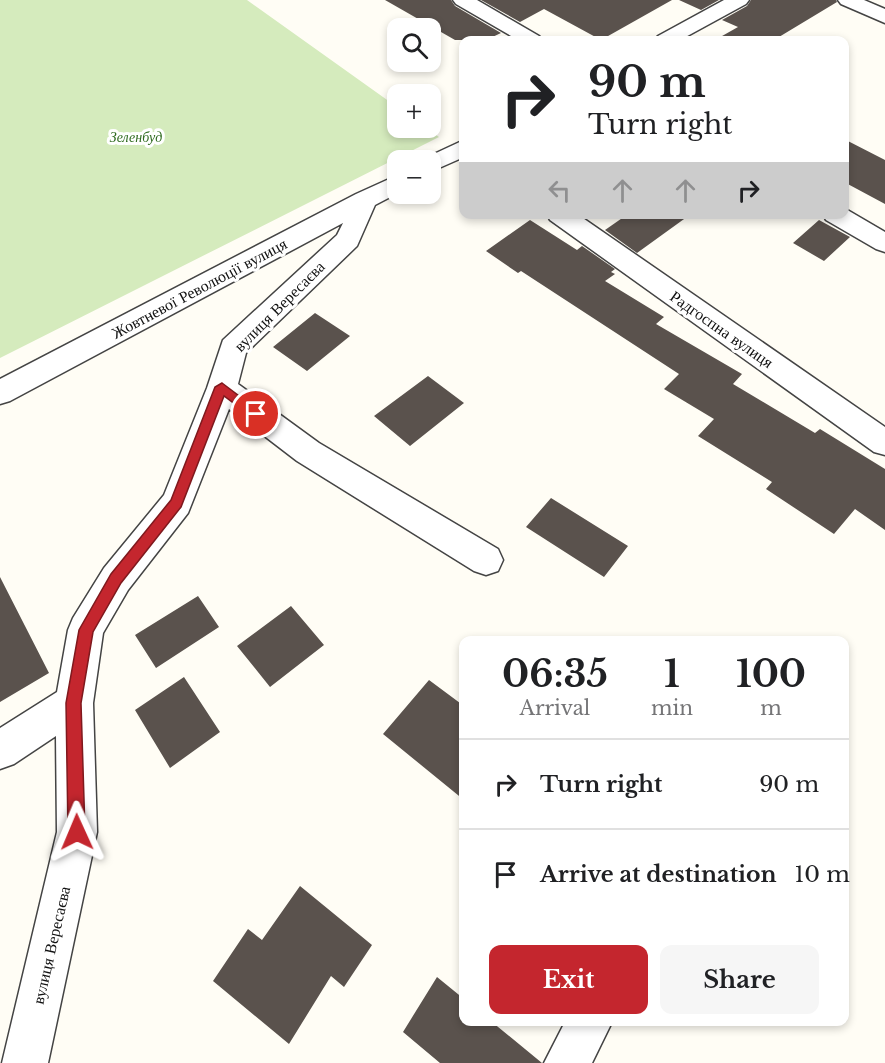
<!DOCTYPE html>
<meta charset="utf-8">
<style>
:root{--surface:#fff;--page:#f6f6f6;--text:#202124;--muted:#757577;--line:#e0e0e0;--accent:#c4262e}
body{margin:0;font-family:"Libre Baskerville",serif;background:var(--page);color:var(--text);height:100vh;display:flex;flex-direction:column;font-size:22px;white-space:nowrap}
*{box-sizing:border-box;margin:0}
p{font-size:20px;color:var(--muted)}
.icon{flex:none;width:33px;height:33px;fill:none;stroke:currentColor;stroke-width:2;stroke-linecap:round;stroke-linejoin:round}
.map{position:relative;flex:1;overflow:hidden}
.side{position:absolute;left:459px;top:636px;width:390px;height:390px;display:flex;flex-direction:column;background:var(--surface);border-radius:12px;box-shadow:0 3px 9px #0003}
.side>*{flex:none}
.top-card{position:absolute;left:459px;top:36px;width:390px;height:183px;border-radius:12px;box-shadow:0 3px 9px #0003;background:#fff;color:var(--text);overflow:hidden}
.fabs{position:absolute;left:387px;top:18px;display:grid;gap:12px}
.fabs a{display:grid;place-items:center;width:54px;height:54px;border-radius:12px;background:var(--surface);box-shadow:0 3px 9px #0003;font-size:30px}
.pin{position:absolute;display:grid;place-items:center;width:51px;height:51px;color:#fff;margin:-26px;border:3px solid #fff;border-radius:50%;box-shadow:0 2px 6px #0007}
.me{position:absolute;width:66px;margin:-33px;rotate:359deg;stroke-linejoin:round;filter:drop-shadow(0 0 4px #0008)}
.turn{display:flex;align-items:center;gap:21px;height:126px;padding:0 30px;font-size:27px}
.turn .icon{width:78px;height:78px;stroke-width:2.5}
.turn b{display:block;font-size:42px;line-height:51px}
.lanes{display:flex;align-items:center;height:57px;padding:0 30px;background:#0003;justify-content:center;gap:30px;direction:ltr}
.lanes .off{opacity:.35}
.eta{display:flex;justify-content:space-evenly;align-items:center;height:102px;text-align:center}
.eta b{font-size:36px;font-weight:700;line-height:42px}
.primary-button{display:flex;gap:12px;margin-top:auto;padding:12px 30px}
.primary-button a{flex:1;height:69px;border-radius:12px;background:var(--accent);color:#fff;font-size:24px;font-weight:700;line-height:69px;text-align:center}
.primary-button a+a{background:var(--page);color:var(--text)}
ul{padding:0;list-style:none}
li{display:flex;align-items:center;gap:18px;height:90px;padding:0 30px;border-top:2px solid var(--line)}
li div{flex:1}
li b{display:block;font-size:22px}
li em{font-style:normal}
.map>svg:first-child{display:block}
.green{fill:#d5ebbd}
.building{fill:#5a524d}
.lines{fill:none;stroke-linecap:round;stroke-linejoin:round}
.minor-casing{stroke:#444;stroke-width:3}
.minor{fill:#fff;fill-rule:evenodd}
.route{fill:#c4262e;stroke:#7f191e;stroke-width:1.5}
.labels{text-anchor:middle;stroke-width:6;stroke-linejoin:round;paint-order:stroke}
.far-park-label{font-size:14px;font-style:italic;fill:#2f6b1f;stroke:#fff}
.street-label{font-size:16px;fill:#111;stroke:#fff}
</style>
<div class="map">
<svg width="885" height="1063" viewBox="0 0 885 1063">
<rect width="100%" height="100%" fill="#fffdf5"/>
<path class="green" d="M 0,0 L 247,0 L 397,107 L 398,128 L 426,128 L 439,137 L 0,358 Z"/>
<path class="building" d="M 385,0 L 451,0 L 455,6 L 501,33 L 486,40 L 455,40 Z
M 481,0 L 672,0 L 601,40 L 544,9 L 520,22 Z
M 679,0 L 719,0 L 701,10 Z
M 751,0 L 836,0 L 837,2 L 774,40 L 715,40 L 738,27 L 722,20 L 747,6 Z
M 844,139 L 885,160 L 885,204 L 844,182 Z
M 628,214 L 691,214 L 637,253 L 605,230 Z
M 530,220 L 577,250 L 582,246 L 615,269 L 611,272 L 615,274 L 605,281 L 664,317 L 656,324 L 742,374 L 733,384 L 815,433 L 820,429 L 885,469 L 885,530 L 855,509 L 834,534 L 766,489 L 772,482 L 698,436 L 714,419 L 664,389 L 679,374 L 521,271 L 518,273 L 486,251 Z
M 819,220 L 850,237 L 824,261 L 793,243 Z
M 315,313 L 350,336 L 307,371 L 273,347 Z
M 428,376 L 464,403 L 410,446 L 374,416 Z
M 551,498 L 628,546 L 604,577 L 526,527 Z
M 0,577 L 49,673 L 0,702 Z
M 198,596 L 219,627 L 156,668 L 135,635 Z
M 291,606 L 324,645 L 270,687 L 237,646 Z
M 184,677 L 220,732 L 170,768 L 135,710 Z
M 429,680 L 464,706 L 464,800 L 383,734 Z
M 300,886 L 372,945 L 344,987 L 331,976 L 289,1044 L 213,981 L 248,929 L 262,940 Z
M 437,977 L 464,999 L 464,1022 L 492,1022 L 542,1063 L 440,1063 L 403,1032 Z"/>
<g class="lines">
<g class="minor-casing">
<path id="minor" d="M 453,0 L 477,0 L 539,36 L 542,40 L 518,40 L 456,4 Z
M 724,0 L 749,0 L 746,4 L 680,40 L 655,40 L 658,36 Z
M 838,0 L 864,0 L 885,9 L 885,23 L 841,4 Z
M 464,140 L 464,157 L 430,172 L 430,160 L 421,160 Z
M 398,175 L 398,193 L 375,205 L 357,246 L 246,353 L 238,384 L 319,443 L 498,549 L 503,560 L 498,571 L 486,575 L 474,571 L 297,461 L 229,409 L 188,513 L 128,590 L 103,633 L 93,703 L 97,832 L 48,1063 L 2,1063 L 57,832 L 56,736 L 14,764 L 0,769 L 0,728 L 57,692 L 68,630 L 73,618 L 104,568 L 164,495 L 207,388 L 223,340 L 337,235 L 343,223 L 10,401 L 0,404 L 0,379 L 356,194 Z
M 844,208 L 885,232 L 885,252 L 876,249 L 826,220 L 823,214 L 844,214 Z
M 547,214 L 577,214 L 885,427 L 885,455 L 874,452 L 550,220 Z
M 565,1022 L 612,1022 L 592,1063 L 544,1063 Z"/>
</g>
<use href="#minor" class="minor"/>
</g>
<path class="route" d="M 222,383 L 263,414 L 256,418 L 252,417 L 224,396 L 181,507 L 121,583 L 93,632 L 81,703 L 85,832 L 83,838 L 77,841 L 71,838 L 68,832 L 66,703 L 79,630 L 111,574 L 171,500 L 215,387 Z"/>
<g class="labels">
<g class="far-park-label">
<text x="136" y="142">Зеленбуд</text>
</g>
<g class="street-label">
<text transform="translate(199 288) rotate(-28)" y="6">Жовтневої Революції вулиця</text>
<text transform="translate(279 306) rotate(-45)" y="6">вулиця Вересаєва</text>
<text transform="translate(722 329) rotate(35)" y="6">Радгоспна вулиця</text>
<text transform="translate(51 945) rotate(-77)" y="6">вулиця Вересаєва</text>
</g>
</g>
</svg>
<div class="fabs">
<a><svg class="icon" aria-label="search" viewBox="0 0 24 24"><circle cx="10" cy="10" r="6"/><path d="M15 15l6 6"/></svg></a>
<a>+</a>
<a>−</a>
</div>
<div class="pin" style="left:256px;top:414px;background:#d93025"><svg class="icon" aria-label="arrive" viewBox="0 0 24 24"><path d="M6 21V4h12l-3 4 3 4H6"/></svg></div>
<svg class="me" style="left:77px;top:832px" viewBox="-20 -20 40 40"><path d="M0-17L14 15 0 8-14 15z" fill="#c4262e" stroke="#fff" stroke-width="4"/></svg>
<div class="top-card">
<div class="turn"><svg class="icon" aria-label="right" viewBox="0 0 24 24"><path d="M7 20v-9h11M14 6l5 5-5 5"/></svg><div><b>90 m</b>Turn right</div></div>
<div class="lanes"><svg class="icon off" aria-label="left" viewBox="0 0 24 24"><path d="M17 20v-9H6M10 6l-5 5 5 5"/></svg><svg class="icon off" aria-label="ahead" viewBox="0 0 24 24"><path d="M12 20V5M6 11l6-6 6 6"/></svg><svg class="icon off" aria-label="ahead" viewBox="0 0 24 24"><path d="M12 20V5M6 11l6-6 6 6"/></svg><svg class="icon" aria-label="right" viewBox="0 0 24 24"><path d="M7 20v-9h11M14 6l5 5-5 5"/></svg></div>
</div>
<section class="side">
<div class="eta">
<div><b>06:35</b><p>Arrival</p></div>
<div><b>1</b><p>min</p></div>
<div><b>100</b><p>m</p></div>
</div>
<ul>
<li><svg class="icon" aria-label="right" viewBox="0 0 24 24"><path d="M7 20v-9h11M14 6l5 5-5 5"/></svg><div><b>Turn right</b></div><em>90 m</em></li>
<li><svg class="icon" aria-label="arrive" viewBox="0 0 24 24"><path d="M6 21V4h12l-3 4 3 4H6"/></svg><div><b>Arrive at destination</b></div><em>10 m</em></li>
</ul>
<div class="primary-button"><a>Exit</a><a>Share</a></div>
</section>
</div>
